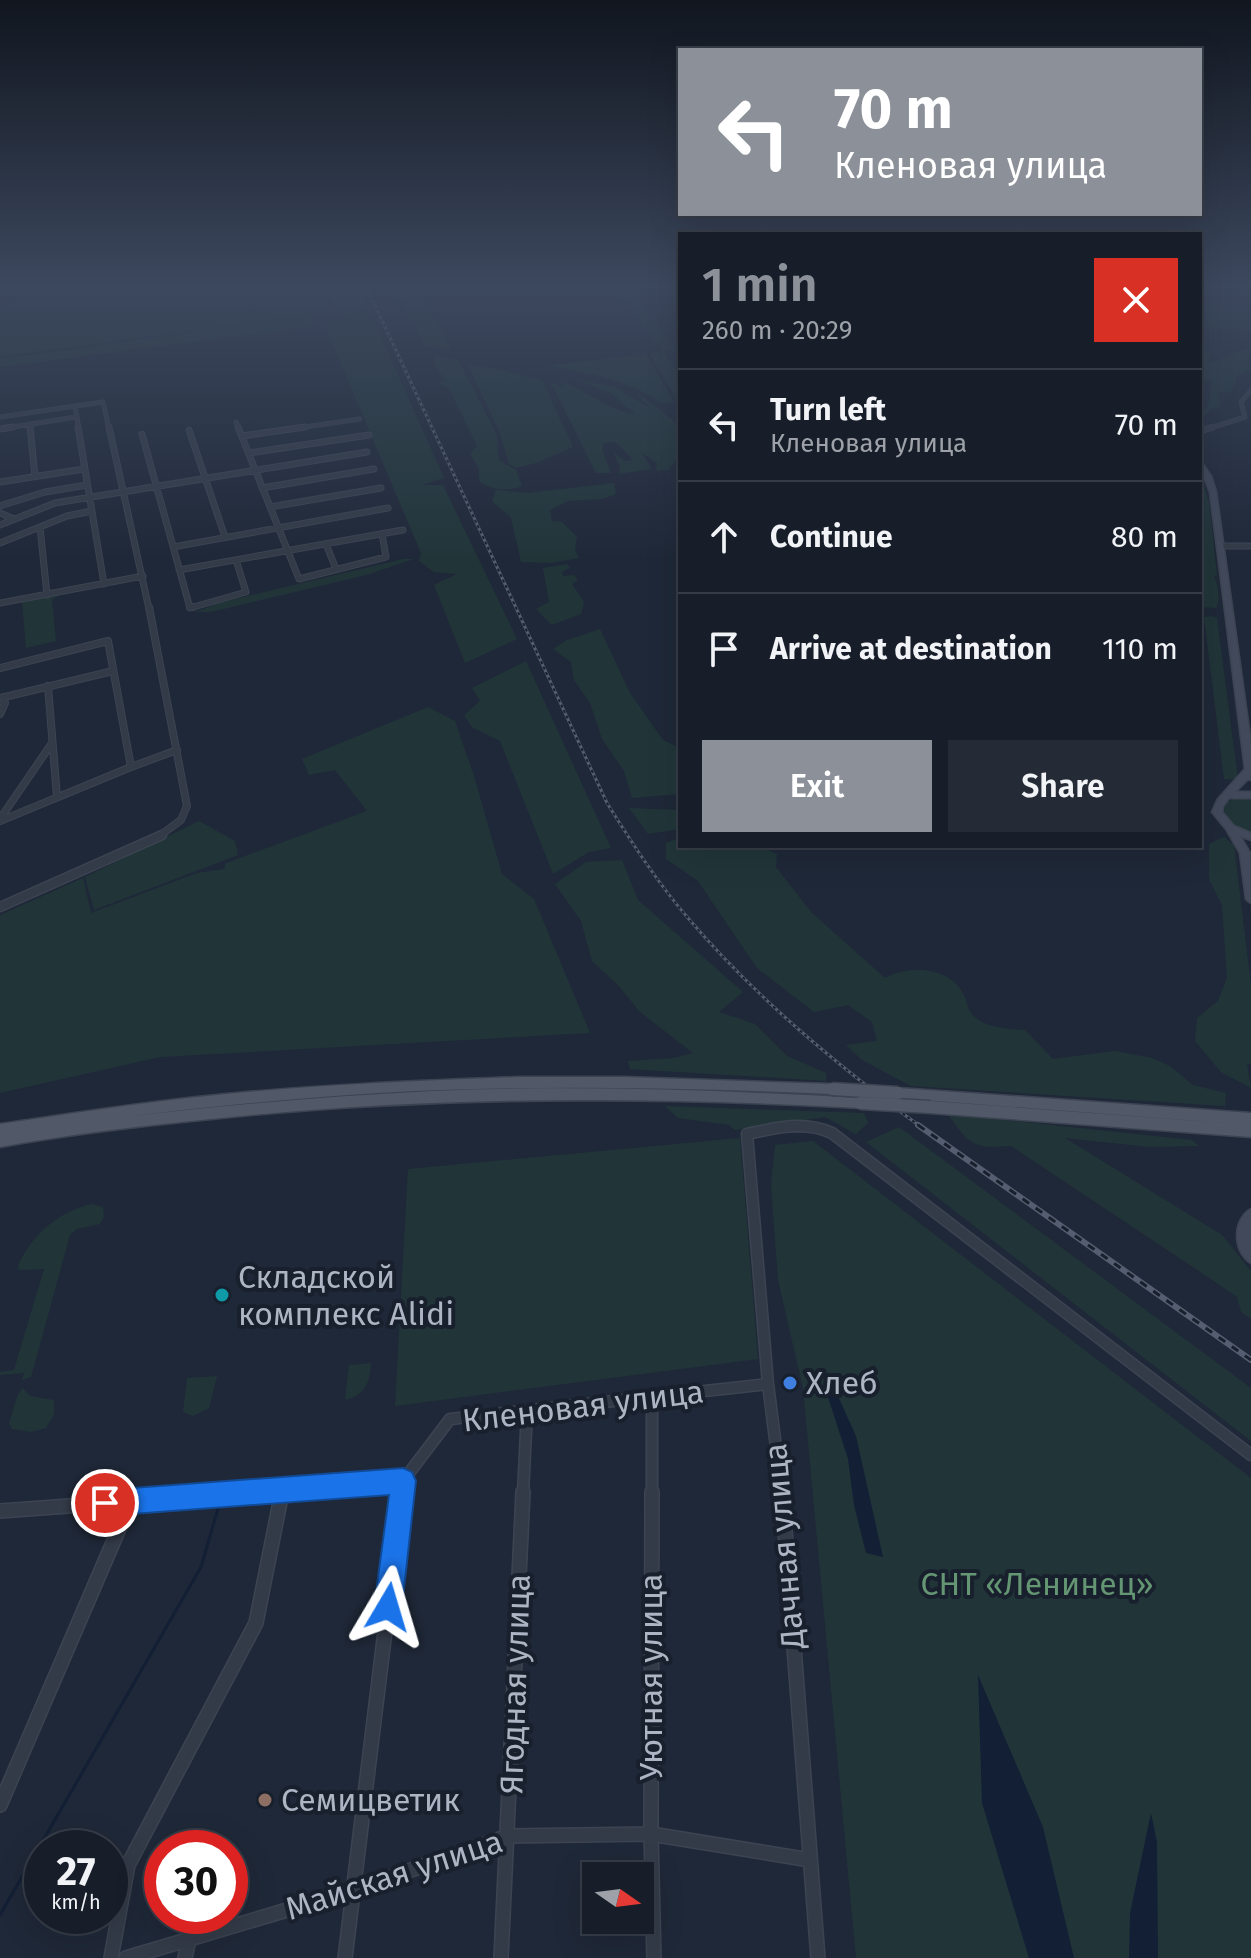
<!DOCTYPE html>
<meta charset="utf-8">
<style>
:root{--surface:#171e2a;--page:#242b36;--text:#f1f3f6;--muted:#9ea2a8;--line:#363c47;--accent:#8c9099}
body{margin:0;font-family:"Fira Sans",sans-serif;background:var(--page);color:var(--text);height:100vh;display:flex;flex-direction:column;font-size:30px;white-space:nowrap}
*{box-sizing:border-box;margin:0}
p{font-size:26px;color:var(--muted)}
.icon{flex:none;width:44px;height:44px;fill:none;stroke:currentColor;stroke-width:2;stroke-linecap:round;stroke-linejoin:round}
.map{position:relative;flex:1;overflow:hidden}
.panel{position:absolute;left:678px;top:232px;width:524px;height:616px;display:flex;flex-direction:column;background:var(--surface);border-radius:0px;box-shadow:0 8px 32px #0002,0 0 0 2px var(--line)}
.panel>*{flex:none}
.guide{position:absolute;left:678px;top:48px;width:524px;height:168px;border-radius:0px;box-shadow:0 8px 32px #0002,0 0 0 2px var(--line);background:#8c9099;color:#fff;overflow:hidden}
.needle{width:52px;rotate:104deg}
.tools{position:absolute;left:582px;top:1862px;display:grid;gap:16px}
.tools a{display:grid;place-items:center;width:72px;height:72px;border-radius:0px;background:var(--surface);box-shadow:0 8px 32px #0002,0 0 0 2px var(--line);font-size:40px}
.speed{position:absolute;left:24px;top:1830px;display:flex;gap:16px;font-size:40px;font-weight:700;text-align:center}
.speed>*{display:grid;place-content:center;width:104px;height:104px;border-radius:50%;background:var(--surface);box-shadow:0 8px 32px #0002,0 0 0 2px var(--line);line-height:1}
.speed small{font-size:20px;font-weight:400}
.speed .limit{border:12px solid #d22;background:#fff;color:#111}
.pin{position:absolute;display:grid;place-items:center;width:68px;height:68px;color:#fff;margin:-34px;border:4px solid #fff;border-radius:50%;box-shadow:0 2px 8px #0007}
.me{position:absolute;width:88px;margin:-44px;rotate:7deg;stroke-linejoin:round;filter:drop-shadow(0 0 6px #0008)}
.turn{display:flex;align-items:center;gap:28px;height:168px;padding:0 24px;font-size:36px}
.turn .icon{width:104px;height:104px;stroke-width:2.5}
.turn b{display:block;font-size:56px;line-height:68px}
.round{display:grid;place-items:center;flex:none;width:84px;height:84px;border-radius:0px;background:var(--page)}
.overview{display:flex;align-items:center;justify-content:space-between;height:136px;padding:0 24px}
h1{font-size:48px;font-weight:600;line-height:60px;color:var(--accent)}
.primary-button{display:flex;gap:16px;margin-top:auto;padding:16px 24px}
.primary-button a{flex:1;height:92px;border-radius:0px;background:var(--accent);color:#fff;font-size:32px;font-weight:600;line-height:92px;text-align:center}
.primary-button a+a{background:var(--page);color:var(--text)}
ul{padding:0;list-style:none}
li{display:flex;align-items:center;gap:24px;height:112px;padding:0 24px;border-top:2px solid var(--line)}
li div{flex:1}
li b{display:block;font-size:30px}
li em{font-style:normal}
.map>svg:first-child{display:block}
.green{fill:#213539}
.water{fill:#131f35}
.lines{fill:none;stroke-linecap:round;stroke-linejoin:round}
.stream{stroke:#131f35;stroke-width:3}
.street-far5-casing{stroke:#3c4452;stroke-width:5}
.street-far4-casing{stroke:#3c4452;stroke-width:7}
.street-far3-casing{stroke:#3c4452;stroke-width:8}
.street-far2-casing{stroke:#3c4452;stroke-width:11}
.street-far1-casing{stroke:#3c4452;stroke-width:13}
.street-casing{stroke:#3c4452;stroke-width:16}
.secondary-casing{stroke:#3c4452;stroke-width:3}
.primary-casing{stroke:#3c4452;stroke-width:3}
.street-far5{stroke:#333b48;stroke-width:4}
.street-far4{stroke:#333b48;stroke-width:5}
.street-far3{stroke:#333b48;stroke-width:6}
.street-far2{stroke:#333b48;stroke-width:8}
.street-far1{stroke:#333b48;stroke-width:10}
.street{stroke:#333b48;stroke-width:13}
.secondary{fill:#41495b;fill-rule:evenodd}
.primary{fill:#515969;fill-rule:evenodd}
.rail-far1-casing{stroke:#555e70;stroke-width:3}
.rail-casing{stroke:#555e70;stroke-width:6}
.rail-far1{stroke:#19202d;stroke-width:2;stroke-dasharray:3;stroke-linecap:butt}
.rail{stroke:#19202d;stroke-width:3;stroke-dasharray:8;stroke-linecap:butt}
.primary-bridge-casing{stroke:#3c4452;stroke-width:15;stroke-linecap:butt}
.primary-bridge{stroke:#515969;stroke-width:12}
.route{fill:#1a73e8;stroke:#114b97;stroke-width:2}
.culture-dot{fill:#0f9aa8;stroke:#19202d;stroke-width:3}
.shop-dot{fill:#3f7fe0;stroke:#19202d;stroke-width:3}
.education-dot{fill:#8d6e63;stroke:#19202d;stroke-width:3}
.labels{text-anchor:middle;stroke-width:8;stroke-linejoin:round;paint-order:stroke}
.near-poi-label{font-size:32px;fill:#adb5c5;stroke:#19202d;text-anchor:start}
.near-street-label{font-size:32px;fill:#adb5c5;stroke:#19202d}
.near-park-label{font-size:32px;fill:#649673;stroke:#19202d}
</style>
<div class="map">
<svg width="1251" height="1958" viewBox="0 0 1251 1958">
<rect width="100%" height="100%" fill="#1f2838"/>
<path class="green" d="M 71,286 L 320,286 L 332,312 L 0,357 L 0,306 Z
M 326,286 L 359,286 L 372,317 L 366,320 L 374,321 L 444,478 L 422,485 L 443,485 L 517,639 L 465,663 L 434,585 L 457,574 L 434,572 L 419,561 L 421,553 L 325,326 L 336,320 L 346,320 L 338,315 Z
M 401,286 L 418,286 L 451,350 L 424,345 L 413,322 L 404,317 L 404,307 L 394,292 Z
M 612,286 L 627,286 L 676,350 L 663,351 Z
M 1200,303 L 1251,308 L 1251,332 L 1200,326 Z
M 307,317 L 318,319 L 310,327 L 0,367 L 0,359 Z
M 1251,347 L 1248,360 L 1251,370 L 1237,376 L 1232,391 L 1218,393 L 1221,407 L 1213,408 L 1200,419 L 1200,413 L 1208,406 L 1212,381 L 1200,377 L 1200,350 L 1212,350 L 1209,363 Z
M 664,352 L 680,374 L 680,405 L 649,353 Z
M 646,354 L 674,402 L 663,404 C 627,379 589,373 547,366 Z
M 435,356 L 458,360 L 497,435 L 499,460 L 516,470 L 522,486 C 507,492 492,490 479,481 L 479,469 L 470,454 L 477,446 L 449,388 L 436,381 L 445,381 L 433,361 Z
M 468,365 L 497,369 L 542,380 L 573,447 L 536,463 L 516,468 L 509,464 L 499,431 Z
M 572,378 L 614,387 L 650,408 L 636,393 C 654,405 691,425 680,453 C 678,458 672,465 669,470 L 656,471 L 657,463 L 641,452 L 652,469 L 619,474 L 620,466 L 613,452 L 625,461 L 633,460 L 616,442 L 604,443 L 602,450 L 611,473 L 596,473 L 550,381 L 563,388 L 563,382 C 584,391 618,414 635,414 L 611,393 Z
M 1200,473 L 1209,503 L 1217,575 L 1214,576 C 1218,585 1221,599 1216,608 L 1200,607 Z
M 614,483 L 616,494 L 602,499 L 568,501 L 550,510 L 552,521 L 562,522 L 577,537 L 575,550 L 579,558 L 551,563 L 521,562 L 511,518 L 492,501 L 496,490 L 527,493 Z
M 403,559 L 414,559 L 366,575 L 211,612 L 195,612 L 222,602 Z
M 567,564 L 570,568 L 562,572 L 563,576 L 574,575 L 578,580 L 572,584 L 584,602 L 581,614 L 552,625 L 536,609 L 549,602 L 543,568 Z
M 63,593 L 52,600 L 56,641 L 26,648 L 22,601 Z
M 1211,616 L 1217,618 L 1238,780 L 1224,779 L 1204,617 Z
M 600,629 L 630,693 L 663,740 L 680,748 L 680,794 L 632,798 L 624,771 L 602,739 L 590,703 L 574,680 L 571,662 L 553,649 L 567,640 Z
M 526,661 L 611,848 L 589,852 L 553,874 L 500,741 L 472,727 L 464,715 L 480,701 L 472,688 Z
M 428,707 L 455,721 L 474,776 L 502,874 L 534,899 L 590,1033 L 160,1057 L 0,1093 L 0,915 L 83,878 L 91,913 L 197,873 L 224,869 L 226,863 L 367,811 L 335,770 L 309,775 L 302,759 Z
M 1235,798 L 1251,798 L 1251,833 L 1235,826 L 1223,815 L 1223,804 Z
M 629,808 L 680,810 L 680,829 L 648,834 Z
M 199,821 L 235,841 L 238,855 L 94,910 L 85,877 Z
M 1224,837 L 1234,845 L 1251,985 L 1251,1063 L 1247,1065 L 1251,1088 L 1221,1072 L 1195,1041 L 1197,1018 L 1218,1001 L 1227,978 L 1222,905 L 1209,879 L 1209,844 Z
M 680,838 L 680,846 L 760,846 L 777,854 L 776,867 L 811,912 L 885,978 C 910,965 949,966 964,995 C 967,1000 967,1009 971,1013 C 983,1028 1007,1029 1025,1030 L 1053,1059 L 1115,1051 L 1152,1058 L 1170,1066 L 1193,1085 L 1226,1093 L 1225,1106 L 911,1086 L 862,1060 L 846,1045 L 877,1041 L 872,1022 L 848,1005 L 814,1012 L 757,968 L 698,881 L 666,859 L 666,843 Z
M 622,860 L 638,900 L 743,992 L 719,1012 L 755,1024 L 787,1056 L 826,1073 L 826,1081 L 630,1069 L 628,1061 L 674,1058 L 693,1053 L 640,1012 L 618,985 L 592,961 L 581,921 L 555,884 L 586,862 Z
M 665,1106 L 864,1113 L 868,1123 L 856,1134 L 825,1117 L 735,1130 L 729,1125 L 678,1118 Z
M 948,1114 L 1192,1140 L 1199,1146 L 1150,1147 L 1065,1138 L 1222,1235 L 1251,1271 L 1251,1319 L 1241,1312 L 1237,1297 L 1205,1275 L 1011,1146 C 974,1149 969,1145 948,1114 Z
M 899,1127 L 1251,1388 L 1251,1441 L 866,1142 Z
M 740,1138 L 758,1359 L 395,1406 L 408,1169 Z
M 813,1141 L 1251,1478 L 1251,1958 L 856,1958 L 803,1388 L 778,1280 L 771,1185 L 775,1145 Z
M 91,1204 L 103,1207 L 104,1217 L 100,1224 L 77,1229 L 70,1235 L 31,1377 L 22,1380 L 24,1373 L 0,1375 L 0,1372 L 14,1370 L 44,1269 L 19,1270 L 18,1265 C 34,1233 57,1213 91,1204 Z
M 371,1363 C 370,1382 366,1395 345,1400 L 349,1365 Z
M 217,1376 L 209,1408 L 193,1416 L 183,1412 L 187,1378 Z
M 23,1388 L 30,1396 L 54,1400 L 54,1414 L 46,1428 L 31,1432 L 12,1429 L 9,1424 L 18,1394 Z"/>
<path class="water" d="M 826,1391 L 837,1394 L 856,1436 L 883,1557 L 866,1553 L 854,1505 L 848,1459 Z
M 978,1675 L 1043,1827 L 1074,1958 L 1029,1958 L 982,1803 Z
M 1151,1813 L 1157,1842 L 1158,1958 L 1129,1958 L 1130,1913 Z"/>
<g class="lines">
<path class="stream" d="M 0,1915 L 201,1567 L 220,1502"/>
<g class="street-far5-casing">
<path id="street-far5" d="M 75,406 L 79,429
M 0,417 L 103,402 L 109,429
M 236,422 L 239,429
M 30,424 L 30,429
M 0,429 L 76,417
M 291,429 L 360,419
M 1207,429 L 1245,417 L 1241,402 L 1251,390"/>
</g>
<g class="street-far4-casing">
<path id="street-far4" d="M 30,427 L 35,476
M 78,427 L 104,584
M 109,427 L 149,609
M 238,427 L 299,579 L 386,557 L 382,534
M 0,429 L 13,427
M 189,430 L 225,537
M 1200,431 L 1213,427
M 142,434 L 190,608 L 246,592 L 236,560
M 242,436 L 305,427
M 249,453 L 369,435
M 0,482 L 84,469
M 262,488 L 374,469
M 0,506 L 45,492 L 87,485
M 270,507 L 381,488
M 0,513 L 14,519
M 0,525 L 55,503 L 367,452
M 40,527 L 47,595
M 0,543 L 67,516 L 92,511
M 326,544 L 336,569
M 1220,546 L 1251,546
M 173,547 L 388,508
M 179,570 L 403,530
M 0,603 L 143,576"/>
</g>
<g class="street-far3-casing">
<path id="street-far3" d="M 149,607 L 187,806 L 181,820 L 158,837
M 190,607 L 193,607
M 0,668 L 108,641 L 131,767 L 0,821
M 48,686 L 57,797
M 0,698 L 113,671
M 0,714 L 5,703 L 3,697
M 131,767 L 177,750
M 0,819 L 52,743"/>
</g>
<g class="street-far2-casing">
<path id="street-far2" d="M 0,907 L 162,835
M 784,1127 L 814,1127"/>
</g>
<g class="street-far1-casing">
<path id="street-far1" d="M 231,1494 L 403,1481 L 450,1419 L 768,1384
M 281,1494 L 282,1490
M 401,1494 L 403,1481
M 523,1494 L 527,1411
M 652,1494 L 652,1397
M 782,1494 L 768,1384 L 747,1134 C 776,1128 803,1120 832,1133 L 1251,1455"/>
</g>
<g class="street-casing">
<path id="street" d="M 652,1492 L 651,1834 L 654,1958
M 782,1492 L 818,1958
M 0,1511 L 258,1492
M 0,1805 L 131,1501
M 111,1958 L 128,1865 L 256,1623 L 282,1492
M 126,1958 L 354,1890 L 508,1836 L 651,1834 L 810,1860
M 185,1958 L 189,1939
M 345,1958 L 402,1492
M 501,1958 L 523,1492"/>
</g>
<g class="secondary-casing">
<path id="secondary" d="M 1200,462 L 1202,463 L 1211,476 L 1216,492 L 1251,744 L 1251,780 L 1248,779 L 1235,792 L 1251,792 L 1251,798 L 1229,798 L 1223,806 L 1222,812 L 1234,826 L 1251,833 L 1251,840 L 1240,836 L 1250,853 L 1251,903 L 1246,899 L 1240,853 L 1226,829 L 1212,812 L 1218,799 L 1245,769 L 1210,492 C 1207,482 1200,472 1200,462 Z
M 1251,1209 L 1251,1263 C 1233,1252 1232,1220 1251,1209 Z"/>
</g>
<g class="primary-casing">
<path id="primary" d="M 519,1077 L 624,1077 L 832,1084 L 837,1085 L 839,1089 L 837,1093 L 832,1094 C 693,1088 553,1085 414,1091 C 317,1096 220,1105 124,1117 C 227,1105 330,1096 434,1091 C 576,1085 718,1090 860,1098 L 865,1099 L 867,1103 L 865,1107 L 860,1108 C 643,1096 427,1096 211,1119 C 140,1126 70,1134 0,1147 L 0,1124 C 69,1114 138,1103 207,1096 C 311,1085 415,1081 519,1077 Z
M 898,1088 L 1251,1113 L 1251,1125 L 898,1098 L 893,1097 L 891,1093 L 893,1089 Z
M 930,1101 L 1251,1125 L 1251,1137 L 930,1113 L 925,1111 L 923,1107 L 925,1103 Z"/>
</g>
<use href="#street-far5" class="street-far5"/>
<use href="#street-far4" class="street-far4"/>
<use href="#street-far3" class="street-far3"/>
<use href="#street-far2" class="street-far2"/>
<use href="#street-far1" class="street-far1"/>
<use href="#street" class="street"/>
<use href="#secondary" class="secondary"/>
<use href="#primary" class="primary"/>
<g class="rail-far1-casing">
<path id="rail-far1" d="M 366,286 L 607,803 C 632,843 657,882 688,918 C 756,998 837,1065 921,1127"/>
</g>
<g class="rail-casing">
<path id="rail" d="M 918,1125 L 1251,1360"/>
</g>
<use href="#rail-far1" class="rail-far1"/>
<use href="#rail" class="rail"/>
<g class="primary-bridge-casing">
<path id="primary-bridge" d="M 832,1089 L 898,1093
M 860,1103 L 930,1107"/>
</g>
<use href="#primary-bridge" class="primary-bridge"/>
</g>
<linearGradient id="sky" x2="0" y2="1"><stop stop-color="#11161f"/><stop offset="0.51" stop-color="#3c485e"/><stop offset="1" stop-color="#3c485e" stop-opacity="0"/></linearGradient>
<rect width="1251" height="560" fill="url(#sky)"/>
<path class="route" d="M 403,1468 L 412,1472 L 416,1481 L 402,1607 L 398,1616 L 388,1620 L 378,1616 L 374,1607 L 389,1495 L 105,1516 L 96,1512 L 92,1503 L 96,1494 L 105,1490 Z"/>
<circle class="culture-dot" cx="222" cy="1295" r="8"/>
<circle class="shop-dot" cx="790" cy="1383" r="8"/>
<circle class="education-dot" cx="265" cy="1800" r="8"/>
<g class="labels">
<g class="near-poi-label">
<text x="238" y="1288">Складской<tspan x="238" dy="37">комплекс Alidi</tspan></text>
<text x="806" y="1394">Хлеб</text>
<text x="281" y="1811">Семицветик</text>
</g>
<g class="near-street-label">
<text transform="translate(583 1406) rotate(-7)" y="11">Кленовая улица</text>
<text transform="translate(784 1546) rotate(-95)" y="11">Дачная улица</text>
<text transform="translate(651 1677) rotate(-90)" y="11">Уютная улица</text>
<text transform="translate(515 1684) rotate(-88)" y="11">Ягодная улица</text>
<text transform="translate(394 1875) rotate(-18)" y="11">Майская улица</text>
</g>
<g class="near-park-label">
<text x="1037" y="1595">СНТ «Ленинец»</text>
</g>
</g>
</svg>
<div class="tools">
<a><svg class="needle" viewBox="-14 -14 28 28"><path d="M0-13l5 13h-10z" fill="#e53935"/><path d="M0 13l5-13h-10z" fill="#9ea2a8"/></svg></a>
</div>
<div class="speed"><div>27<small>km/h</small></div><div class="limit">30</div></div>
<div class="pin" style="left:105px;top:1503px;background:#d93025"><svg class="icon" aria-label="arrive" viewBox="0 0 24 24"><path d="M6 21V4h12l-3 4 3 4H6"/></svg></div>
<svg class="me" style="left:388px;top:1607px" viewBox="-20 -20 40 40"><path d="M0-17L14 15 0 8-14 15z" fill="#1a73e8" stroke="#fff" stroke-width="4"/></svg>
<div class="guide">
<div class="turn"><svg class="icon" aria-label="left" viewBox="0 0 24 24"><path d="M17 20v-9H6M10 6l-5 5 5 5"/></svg><div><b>70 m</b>Кленовая улица</div></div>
</div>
<section class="panel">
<div class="overview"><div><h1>1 min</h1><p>260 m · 20:29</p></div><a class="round" style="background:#d93025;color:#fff"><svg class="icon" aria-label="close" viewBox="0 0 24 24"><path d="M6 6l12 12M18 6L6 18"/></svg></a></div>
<ul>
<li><svg class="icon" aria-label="left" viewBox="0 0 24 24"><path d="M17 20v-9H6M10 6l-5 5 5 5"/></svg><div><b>Turn left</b><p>Кленовая улица</p></div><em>70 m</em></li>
<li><svg class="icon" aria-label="ahead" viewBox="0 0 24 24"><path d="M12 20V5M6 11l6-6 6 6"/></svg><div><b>Continue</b></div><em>80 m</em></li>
<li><svg class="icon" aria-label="arrive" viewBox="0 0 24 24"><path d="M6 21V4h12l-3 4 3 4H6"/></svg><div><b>Arrive at destination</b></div><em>110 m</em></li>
</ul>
<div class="primary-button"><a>Exit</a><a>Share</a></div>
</section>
</div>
